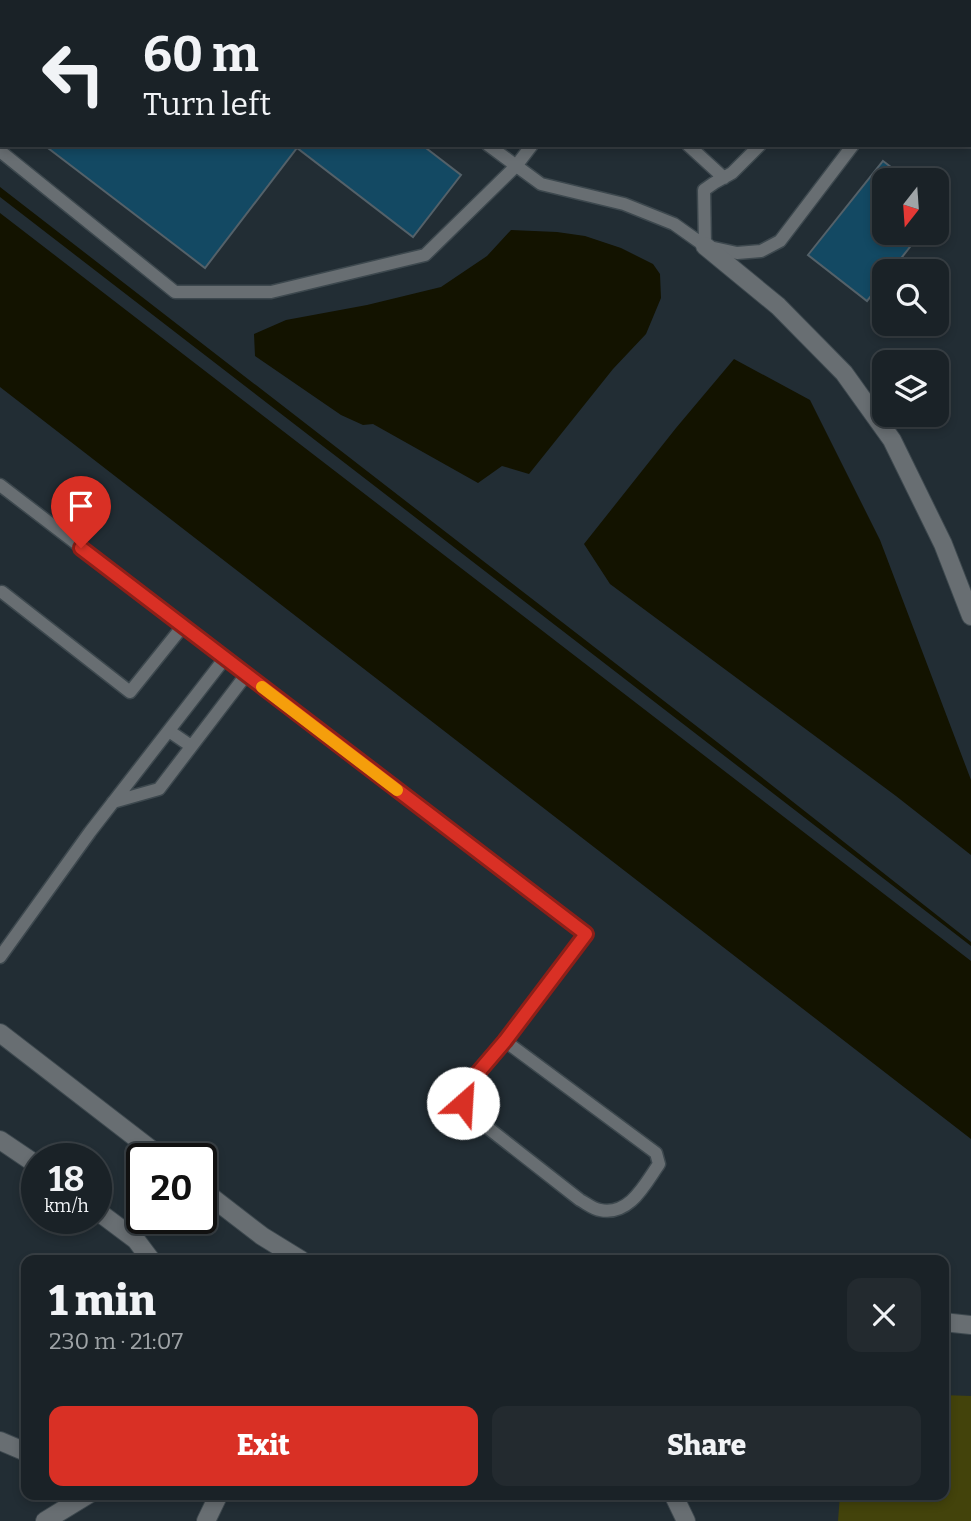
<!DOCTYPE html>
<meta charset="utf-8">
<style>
:root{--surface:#1a2227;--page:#232a2f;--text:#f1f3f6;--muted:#9fa4a7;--line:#383f44;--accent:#d93025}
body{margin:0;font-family:Bitter,serif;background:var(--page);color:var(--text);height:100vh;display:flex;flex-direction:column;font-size:26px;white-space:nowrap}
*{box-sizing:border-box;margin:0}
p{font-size:23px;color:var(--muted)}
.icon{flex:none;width:38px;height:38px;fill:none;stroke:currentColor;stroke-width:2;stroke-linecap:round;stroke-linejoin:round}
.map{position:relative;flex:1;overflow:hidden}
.panel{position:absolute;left:21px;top:1255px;width:928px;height:245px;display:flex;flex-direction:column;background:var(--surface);border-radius:14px;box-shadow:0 4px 10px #0003,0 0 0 2px var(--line)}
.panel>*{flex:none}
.banner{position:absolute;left:0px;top:0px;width:971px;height:147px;box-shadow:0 4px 10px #0003,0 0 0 2px var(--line);background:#1a2227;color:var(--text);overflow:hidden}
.needle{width:46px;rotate:197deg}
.controls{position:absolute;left:872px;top:168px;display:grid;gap:14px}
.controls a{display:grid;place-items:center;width:77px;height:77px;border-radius:14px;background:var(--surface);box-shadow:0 4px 10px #0003,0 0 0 2px var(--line);font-size:35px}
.speed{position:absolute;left:21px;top:1143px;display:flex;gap:14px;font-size:35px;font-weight:700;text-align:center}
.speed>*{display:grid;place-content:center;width:91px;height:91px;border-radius:50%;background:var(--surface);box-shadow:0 4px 10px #0003,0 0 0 2px var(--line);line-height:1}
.speed small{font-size:18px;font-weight:400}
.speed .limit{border:4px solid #111;border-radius:10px;background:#fff;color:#111}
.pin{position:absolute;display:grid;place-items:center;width:60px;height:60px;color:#fff;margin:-72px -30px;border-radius:50% 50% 50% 0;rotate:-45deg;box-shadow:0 0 7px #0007}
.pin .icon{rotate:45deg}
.me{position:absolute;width:77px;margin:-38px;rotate:26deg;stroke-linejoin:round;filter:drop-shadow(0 0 5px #0008)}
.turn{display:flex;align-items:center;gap:24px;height:147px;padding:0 28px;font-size:32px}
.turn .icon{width:91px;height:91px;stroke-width:2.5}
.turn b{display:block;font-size:49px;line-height:60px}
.round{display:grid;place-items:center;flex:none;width:74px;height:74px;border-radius:14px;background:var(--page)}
.summary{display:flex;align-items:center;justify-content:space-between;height:119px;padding:0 28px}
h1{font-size:42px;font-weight:800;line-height:52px}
.cta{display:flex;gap:14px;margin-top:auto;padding:14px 28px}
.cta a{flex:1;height:80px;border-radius:14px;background:var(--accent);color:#fff;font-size:28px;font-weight:800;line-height:80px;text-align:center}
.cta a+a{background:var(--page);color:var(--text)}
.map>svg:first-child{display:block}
.green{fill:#43430b}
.water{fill:#131300}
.building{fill:#134963;stroke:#546169;stroke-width:2}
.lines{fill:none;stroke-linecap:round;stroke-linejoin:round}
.lane-casing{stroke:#3d484e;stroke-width:15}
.street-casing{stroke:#3d484e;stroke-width:20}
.primary-casing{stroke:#3d484e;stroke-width:20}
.lane{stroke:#686e72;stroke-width:12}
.street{stroke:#686e72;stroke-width:18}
.primary{stroke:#a5b1b8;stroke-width:18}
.route-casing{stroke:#8d1f18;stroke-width:18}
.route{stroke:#d93025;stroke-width:12}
.slow{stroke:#f59e0b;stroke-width:12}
</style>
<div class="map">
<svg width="971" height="1521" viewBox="0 0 971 1521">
<rect width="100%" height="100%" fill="#222d34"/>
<path class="green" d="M 943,1395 L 971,1396 L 971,1521 L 838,1521 L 840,1495 L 943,1494 Z"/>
<path class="water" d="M 0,187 L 717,742 L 971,942 L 971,946 L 0,197 Z
M 0,213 L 971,961 L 971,1139 L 0,387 Z
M 511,230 L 557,232 L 585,236 L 621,248 L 653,264 L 660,274 L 661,298 L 646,334 L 613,369 L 529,474 L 502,466 L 478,483 L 373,424 L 363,425 L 341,415 L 255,356 L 254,334 L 286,320 L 367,305 L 441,287 L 487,256 Z
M 734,359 L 810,400 L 880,540 L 971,780 L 971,855 L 896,796 L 610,584 L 584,544 L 676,428 Z"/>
<path class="building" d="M 54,0 L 253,0 L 255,2 L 53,2 Z
M 44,145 L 422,145 L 461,175 L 413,237 L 297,148 L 205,268 Z
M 883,161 L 908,180 L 884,180 L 884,233 L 921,233 L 891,271 L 884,271 L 884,280 L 867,301 L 808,255 Z"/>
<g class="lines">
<g class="lane-casing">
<path id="lane" d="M 301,0 L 303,2
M 726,0 L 728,2
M 642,2 L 644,0
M 686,2 L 687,0
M 488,145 L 541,184 L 624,204 L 674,224 L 705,246 L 737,253 L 761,251 L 780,241 L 853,145
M 688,145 L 724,178
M 0,151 L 175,292 L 271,292 L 425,255 L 516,166 L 532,145
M 705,246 L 704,190 L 714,183 L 732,173 L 760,145
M 0,485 L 586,934 L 505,1041 L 656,1153 L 659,1164 C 645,1184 630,1216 600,1210 C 593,1209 586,1203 580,1200 L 469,1113 L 463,1103 L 465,1089 L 505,1041
M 2,592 L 130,692 L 183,626
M 169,731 L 191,746
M 113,802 L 159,789 L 246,675
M 0,957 L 90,832 L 225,658"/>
</g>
<g class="street-casing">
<path id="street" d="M 705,246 L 778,306 L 844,373 L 892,440 L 943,544 L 971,616
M 0,1033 L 162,1158
M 0,1140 L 37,1165
M 201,1189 L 262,1236 L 301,1260
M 96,1210 L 136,1240 L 151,1260
M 943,1322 L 971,1325
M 0,1441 L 26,1452
M 673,1494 L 686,1521
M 45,1521 L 89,1494
M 206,1521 L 219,1494"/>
</g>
<g class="primary-casing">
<path id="primary" d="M 916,0 L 918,2
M 970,16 L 971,16
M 970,41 L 971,43"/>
</g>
<use href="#lane" class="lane"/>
<use href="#street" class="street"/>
<use href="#primary" class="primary"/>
</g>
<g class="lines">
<g class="route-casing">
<path id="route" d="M 81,548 L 586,934 L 505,1041 L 470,1082 L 465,1089 L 463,1103"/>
</g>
<use href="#route" class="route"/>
<path class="slow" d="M 262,687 L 397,790"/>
</g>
</svg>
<div class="controls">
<a><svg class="needle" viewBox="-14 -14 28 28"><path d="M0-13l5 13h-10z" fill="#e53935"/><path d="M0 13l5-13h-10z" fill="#9fa4a7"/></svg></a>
<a><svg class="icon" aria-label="search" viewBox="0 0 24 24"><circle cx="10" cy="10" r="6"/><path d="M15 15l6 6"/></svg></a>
<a><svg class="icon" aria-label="layers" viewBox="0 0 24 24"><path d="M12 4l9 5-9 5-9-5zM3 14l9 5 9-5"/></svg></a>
</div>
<div class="speed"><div>18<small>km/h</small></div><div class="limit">20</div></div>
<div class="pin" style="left:81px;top:548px;background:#d93025"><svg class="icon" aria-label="arrive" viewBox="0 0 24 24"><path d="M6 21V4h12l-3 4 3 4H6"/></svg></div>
<svg class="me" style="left:463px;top:1103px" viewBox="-20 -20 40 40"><circle r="19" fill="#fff"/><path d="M0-13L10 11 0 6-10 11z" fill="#d93025"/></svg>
<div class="banner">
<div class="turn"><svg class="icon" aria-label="left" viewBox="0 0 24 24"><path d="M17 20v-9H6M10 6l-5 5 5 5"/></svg><div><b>60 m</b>Turn left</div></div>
</div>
<section class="panel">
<div class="summary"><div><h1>1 min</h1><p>230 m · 21:07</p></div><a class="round"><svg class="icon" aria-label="close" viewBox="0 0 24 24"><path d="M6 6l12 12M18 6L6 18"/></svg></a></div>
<div class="cta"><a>Exit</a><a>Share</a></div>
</section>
</div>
